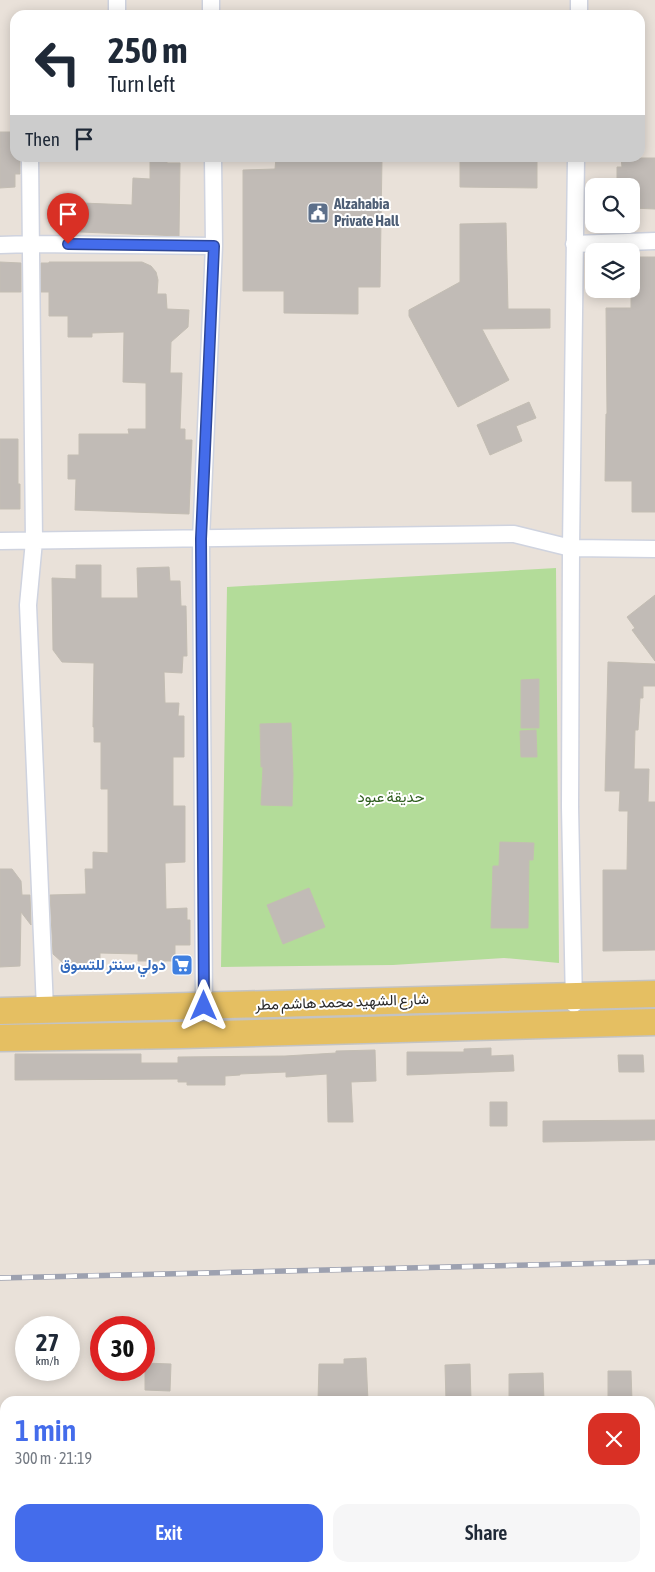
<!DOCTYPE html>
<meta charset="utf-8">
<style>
:root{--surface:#fff;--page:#f6f6f7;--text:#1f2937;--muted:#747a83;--accent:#446ceb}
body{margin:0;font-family:"Asap Condensed",Vazirmatn,sans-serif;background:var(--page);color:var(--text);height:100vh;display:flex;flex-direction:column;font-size:19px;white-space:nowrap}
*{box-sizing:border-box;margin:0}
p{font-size:16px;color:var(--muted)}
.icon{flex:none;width:28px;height:28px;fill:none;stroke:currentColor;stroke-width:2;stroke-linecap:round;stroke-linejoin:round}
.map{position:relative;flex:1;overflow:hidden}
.sheet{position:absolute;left:0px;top:1396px;width:655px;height:176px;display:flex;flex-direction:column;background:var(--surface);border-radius:15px 15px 0 0;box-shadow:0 2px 12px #0003}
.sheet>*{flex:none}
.banner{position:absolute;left:10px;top:10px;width:635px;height:152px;border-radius:15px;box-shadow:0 2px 12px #0003;background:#fff;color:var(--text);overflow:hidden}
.controls{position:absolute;left:585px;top:178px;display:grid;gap:10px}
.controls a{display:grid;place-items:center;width:55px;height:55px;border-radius:10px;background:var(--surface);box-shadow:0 2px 12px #0003;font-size:25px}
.speed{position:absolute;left:15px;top:1316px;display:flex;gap:10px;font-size:25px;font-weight:700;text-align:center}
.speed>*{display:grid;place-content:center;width:65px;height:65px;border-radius:50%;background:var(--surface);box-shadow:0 2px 12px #0003;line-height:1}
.speed small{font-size:12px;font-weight:400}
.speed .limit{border:8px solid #d22;background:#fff;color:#111}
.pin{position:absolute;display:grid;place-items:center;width:42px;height:42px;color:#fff;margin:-51px -21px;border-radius:50% 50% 50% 0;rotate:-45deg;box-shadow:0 0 5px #0007}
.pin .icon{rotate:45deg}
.me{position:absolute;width:55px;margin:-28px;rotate:0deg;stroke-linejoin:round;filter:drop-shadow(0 0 4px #0008)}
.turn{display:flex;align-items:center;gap:18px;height:105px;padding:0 15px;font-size:22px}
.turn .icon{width:65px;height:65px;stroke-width:2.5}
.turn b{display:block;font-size:35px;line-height:42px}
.then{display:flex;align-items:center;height:48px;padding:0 15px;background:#0003;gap:10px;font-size:19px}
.round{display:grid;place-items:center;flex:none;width:52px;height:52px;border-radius:15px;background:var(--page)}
.overview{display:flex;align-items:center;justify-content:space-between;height:85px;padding:0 15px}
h1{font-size:30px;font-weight:600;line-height:38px;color:var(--accent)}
.button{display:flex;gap:10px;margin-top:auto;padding:10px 15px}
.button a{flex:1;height:58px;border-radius:15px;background:var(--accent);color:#fff;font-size:20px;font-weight:600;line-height:58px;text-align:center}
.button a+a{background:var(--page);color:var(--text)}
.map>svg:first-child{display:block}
.green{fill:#b3dc99}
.building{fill:#c1bbb6;stroke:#c3bdb3}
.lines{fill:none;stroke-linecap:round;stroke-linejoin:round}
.minor-casing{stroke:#cfd3df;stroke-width:19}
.primary-casing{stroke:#c3c3c3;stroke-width:29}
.minor{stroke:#fff;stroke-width:16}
.primary{stroke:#e5bf62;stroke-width:26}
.rail-casing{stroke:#9da1b0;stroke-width:5.5}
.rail{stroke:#fff;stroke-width:4;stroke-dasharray:11;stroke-linecap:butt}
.route-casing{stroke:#2c4699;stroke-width:12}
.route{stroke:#446ceb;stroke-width:9}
.labels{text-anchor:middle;stroke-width:4;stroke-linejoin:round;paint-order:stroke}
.service-label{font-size:15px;font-weight:bold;fill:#4e5e75;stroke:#fff;text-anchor:start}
.park-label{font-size:15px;fill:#2e5d1e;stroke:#fff}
.shop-label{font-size:15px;font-weight:bold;fill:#366cbe;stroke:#fff;text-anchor:end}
.street-label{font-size:15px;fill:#272727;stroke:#fff}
</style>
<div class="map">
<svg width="655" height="1572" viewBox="0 0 655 1572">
<rect width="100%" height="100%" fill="#e9e1d9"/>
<path class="green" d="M 556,568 L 559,963 L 504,958 L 393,965 L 221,967 L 227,587 Z"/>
<path class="building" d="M 0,132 L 14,132 L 15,158 L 20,158 L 20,174 L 15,174 L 15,187 L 0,188 Z
M 276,158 L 382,158 L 380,287 L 358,287 L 358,314 L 284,313 L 284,291 L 243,291 L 243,170 L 275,169 Z
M 460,158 L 537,158 L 537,188 L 460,187 Z
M 621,158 L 655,158 L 655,209 L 631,208 L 631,186 L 617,186 L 617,167 L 622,167 Z
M 150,160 L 167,160 L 167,163 L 180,163 L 179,236 L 56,231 L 57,202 L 132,205 L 133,178 L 150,179 Z
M 506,223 L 508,309 L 550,309 L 550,328 L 482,329 L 509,380 L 458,407 L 409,316 L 409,310 L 460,282 L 460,224 Z
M 631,257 L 655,257 L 655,512 L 632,512 L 632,481 L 605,481 L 606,414 L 607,414 L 606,308 L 631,308 Z
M 0,262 L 21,263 L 21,292 L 0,292 Z
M 49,262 L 142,262 L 151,266 L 156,272 L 158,280 L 157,294 L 166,294 L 167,309 L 189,310 L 188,327 L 171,342 L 170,373 L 182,373 L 180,429 L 185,429 L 185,440 L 192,440 L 189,514 L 75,510 L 76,479 L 68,479 L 68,455 L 79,455 L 79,434 L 129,434 L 128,429 L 146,429 L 146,383 L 123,382 L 124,332 L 92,333 L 92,337 L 68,337 L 68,316 L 49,316 L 49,292 L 41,292 L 41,263 L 49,263 Z
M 529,402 L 536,418 L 516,426 L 522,441 L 490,455 L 477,425 Z
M 0,439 L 18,439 L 18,484 L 20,484 L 20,509 L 0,509 Z
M 76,565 L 101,565 L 101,598 L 138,598 L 137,568 L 169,567 L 170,581 L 180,581 L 181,606 L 186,606 L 187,656 L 183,656 L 182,673 L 164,672 L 165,703 L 179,703 L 178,716 L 184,716 L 184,757 L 173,757 L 173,806 L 185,806 L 185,862 L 165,863 L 166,909 L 187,908 L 187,920 L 190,920 L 190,945 L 175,945 L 175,961 L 138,961 L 138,954 L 100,953 L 100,963 L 63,963 L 53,954 L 50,895 L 86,894 L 85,869 L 93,869 L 93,852 L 108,853 L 108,789 L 101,789 L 101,742 L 94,742 L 94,727 L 93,727 L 94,663 L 62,662 L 53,650 L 52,578 L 76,579 Z
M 655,595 L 655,661 L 632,630 L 635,628 L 627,617 Z
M 608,662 L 655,664 L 655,686 L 643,686 L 643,698 L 640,698 L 638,730 L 635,730 L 634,769 L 649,769 L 648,802 L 655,802 L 655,950 L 603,951 L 603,870 L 627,870 L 628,811 L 619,811 L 620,791 L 605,791 Z
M 539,679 L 539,728 L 521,728 L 521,680 Z
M 291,723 L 293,775 L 292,806 L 261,805 L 263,767 L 261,767 L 260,724 Z
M 536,730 L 537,757 L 521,757 L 520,731 Z
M 500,842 L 534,843 L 533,860 L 529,860 L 528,928 L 491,928 L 493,866 L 499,866 Z
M 0,869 L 12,869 L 21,881 L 22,895 L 30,895 L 31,925 L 21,912 L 20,966 L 0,967 Z
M 309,888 L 325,927 L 283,944 L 267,905 Z
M 491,1048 L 491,1056 L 513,1055 L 514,1071 L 407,1075 L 407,1052 L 464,1052 L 464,1049 Z
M 375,1050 L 376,1081 L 351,1082 L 353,1122 L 328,1122 L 327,1074 L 286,1077 L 286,1072 L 240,1074 L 240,1075 L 225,1076 L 225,1085 L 187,1085 L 187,1082 L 178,1082 L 178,1079 L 15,1080 L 15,1054 L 141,1054 L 141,1063 L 178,1063 L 178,1057 L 285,1056 L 336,1053 L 336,1051 Z
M 618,1055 L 643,1055 L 644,1072 L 619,1072 Z
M 490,1102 L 507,1102 L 507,1126 L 490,1126 Z
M 655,1120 L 655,1140 L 543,1142 L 543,1121 Z
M 366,1358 L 368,1401 L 318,1401 L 319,1364 L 344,1364 L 344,1359 Z
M 145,1363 L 171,1364 L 170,1391 L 145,1390 Z
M 470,1364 L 471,1401 L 446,1401 L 445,1365 Z
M 608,1371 L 631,1371 L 632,1401 L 608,1401 Z
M 543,1373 L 544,1401 L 509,1401 L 509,1374 Z"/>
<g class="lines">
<g class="minor-casing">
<path id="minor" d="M 117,0 L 117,15
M 211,0 L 211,15
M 579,15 L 579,0
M 30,158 L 34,541 L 28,605 L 45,1009
M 574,244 L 655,241
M 0,245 L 32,244 L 214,246
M 0,541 L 514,534 L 571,548 L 655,549
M 574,1004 L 570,807 L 571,548 L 576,158
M 204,1006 L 201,539 L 214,246 L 213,158
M 650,1479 L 655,1480
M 0,1498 L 5,1498"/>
</g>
<g class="primary-casing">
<path id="primary" d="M 0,1011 L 655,994
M 0,1038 L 181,1035 L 655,1022"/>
</g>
<use href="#minor" class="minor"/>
<use href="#primary" class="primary"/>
<g class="rail-casing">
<path id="rail" d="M 0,1278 L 655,1262"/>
</g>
<use href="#rail" class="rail"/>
</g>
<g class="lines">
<g class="route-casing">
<path id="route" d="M 68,244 L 214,246 L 201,539 L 204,1006"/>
</g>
<use href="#route" class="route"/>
</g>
<defs>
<g id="civic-square" transform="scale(1.125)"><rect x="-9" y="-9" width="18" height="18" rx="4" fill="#5c6f8a" stroke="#fff"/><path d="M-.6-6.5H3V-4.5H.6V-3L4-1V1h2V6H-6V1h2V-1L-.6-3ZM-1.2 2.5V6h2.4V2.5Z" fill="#fff"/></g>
<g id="supermarket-square" transform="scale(1.125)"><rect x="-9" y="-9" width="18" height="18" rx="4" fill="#3f7fe0" stroke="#fff"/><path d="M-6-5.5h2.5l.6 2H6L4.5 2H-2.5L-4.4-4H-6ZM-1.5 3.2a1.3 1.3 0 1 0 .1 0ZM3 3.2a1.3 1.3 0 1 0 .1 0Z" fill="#fff"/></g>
</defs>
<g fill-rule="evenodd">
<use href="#civic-square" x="318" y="213"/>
<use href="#supermarket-square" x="182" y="965"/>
</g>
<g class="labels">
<g class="service-label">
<text x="334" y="209">Alzahabia<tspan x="334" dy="17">Private Hall</tspan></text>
</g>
<g class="park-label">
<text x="391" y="802">حديقة عبود</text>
</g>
<g class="shop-label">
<text x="166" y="970">دولي سنتر للتسوق</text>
</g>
<g class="street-label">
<text transform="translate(342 1002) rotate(-2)" y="5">شارع الشهيد محمد هاشم مطر</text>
</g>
</g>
</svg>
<div class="controls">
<a><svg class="icon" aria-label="search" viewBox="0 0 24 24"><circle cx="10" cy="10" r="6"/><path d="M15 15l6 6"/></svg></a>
<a><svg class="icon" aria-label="layers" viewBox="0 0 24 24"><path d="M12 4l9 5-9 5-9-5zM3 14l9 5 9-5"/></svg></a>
</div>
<div class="speed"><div>27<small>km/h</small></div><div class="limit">30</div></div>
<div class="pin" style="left:68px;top:244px;background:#d93025"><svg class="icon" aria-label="arrive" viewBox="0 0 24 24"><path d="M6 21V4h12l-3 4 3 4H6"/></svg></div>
<svg class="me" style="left:204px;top:1006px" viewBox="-20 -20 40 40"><path d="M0-17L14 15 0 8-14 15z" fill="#446ceb" stroke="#fff" stroke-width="4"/></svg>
<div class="banner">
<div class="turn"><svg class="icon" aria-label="left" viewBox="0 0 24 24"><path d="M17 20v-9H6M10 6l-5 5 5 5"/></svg><div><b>250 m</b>Turn left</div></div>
<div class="then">Then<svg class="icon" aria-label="arrive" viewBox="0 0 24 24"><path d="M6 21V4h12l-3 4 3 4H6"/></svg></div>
</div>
<section class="sheet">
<div class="overview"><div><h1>1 min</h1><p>300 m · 21:19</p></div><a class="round" style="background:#d93025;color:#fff"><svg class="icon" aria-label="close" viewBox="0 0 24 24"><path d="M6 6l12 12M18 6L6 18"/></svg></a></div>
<div class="button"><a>Exit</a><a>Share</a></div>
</section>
</div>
